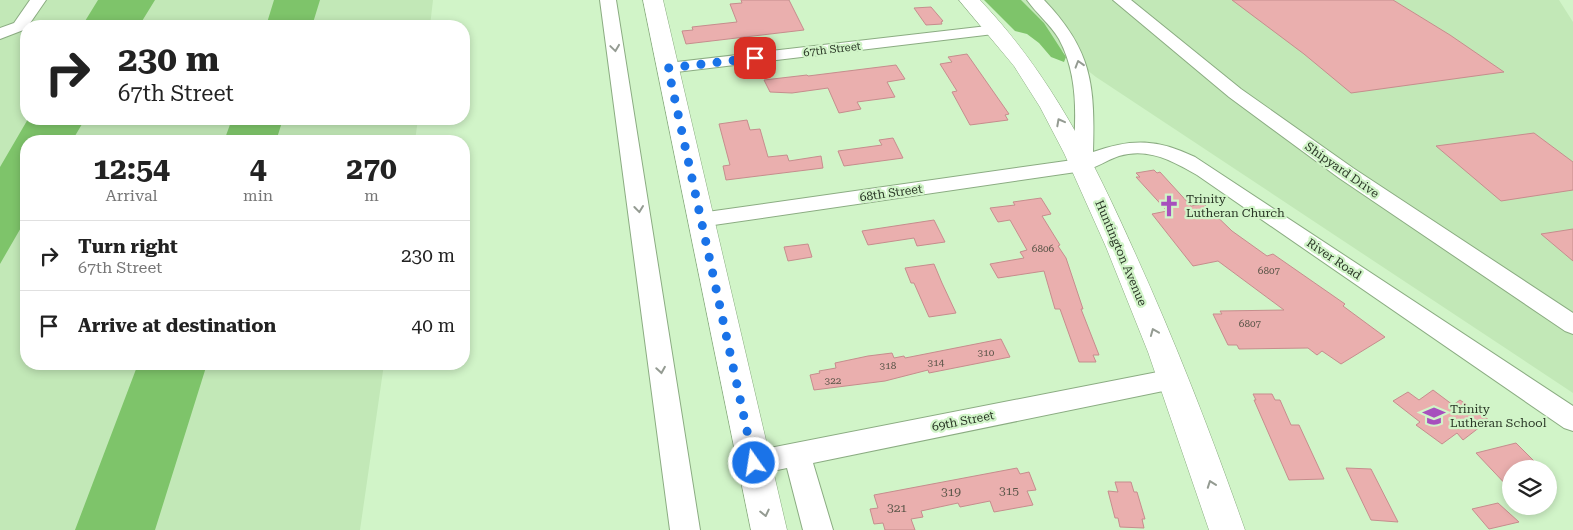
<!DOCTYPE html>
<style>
:root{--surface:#fff;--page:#f2f2f2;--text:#222;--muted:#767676;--line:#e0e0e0}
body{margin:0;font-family:"Roboto Serif",serif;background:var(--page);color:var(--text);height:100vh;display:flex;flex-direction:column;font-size:19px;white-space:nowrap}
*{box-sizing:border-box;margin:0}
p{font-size:16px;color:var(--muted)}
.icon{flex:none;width:28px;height:28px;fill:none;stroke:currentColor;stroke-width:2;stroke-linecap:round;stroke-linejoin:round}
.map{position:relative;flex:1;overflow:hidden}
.side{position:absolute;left:20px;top:135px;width:450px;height:235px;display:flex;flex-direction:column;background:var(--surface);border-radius:20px;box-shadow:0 2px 8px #0003}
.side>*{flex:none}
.banner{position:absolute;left:20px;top:20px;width:450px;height:105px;border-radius:20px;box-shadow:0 2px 8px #0003;background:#fff;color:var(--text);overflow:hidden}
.tools{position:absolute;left:1502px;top:460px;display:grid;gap:10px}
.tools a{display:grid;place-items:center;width:55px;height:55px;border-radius:50%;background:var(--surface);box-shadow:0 2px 8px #0003;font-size:25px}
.pin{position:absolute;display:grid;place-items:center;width:42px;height:42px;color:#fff;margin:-21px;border-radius:10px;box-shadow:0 2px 8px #0006}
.me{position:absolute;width:55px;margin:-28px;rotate:347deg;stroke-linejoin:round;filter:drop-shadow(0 0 4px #0008)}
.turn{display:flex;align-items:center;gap:18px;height:105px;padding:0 15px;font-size:22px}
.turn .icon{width:65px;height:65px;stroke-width:2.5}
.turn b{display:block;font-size:35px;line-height:42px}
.eta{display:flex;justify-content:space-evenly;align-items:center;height:85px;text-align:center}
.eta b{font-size:30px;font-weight:700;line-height:35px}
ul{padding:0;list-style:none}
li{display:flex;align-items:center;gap:15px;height:70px;padding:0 15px;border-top:1px solid var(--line)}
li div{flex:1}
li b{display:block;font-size:19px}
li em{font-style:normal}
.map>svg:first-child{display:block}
.built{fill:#c2e8b7}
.forest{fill:#7ec46a}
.building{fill:#eaafae;stroke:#c68d8d}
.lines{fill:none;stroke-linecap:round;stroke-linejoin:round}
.minor-casing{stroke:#8bac82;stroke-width:2}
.major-casing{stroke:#8bac82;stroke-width:1}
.minor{fill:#fff;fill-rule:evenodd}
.major{fill:#fff;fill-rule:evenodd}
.oneway{stroke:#949b92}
.route{stroke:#1a73e8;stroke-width:9;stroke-dasharray:0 16.2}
.labels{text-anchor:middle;stroke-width:4.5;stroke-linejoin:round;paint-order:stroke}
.number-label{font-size:10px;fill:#5a5548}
.far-street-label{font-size:11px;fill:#2a3726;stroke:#d1f4c8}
.street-label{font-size:12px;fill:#2a3726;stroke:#d1f4c8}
.poi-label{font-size:12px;fill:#2a3726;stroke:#d1f4c8;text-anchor:start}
.near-number-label{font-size:12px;fill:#5a5548}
</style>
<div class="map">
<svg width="1573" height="530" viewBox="0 0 1573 530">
<rect width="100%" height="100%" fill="#d1f4c8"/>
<path class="built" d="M 0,0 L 433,0 L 430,26 L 26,26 L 26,119 L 418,119 L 415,141 L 26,141 L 26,364 L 384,364 L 360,530 L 0,530 Z
M 997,0 L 1559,0 L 1573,22 L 1573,393 L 1096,77 Z"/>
<path class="forest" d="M 98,0 L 155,0 L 139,26 L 82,26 Z
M 274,0 L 320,0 L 312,26 L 266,26 Z
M 984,0 L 1021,0 L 1044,23 L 1066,57 L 1064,62 L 1051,57 L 1039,43 L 1027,34 L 1015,31 Z
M 28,119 L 85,119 L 72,141 L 26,141 L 26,219 L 0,264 L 0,167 Z
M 232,119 L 283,119 L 276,141 L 224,141 Z
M 138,364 L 207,364 L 155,530 L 75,530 Z"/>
<path class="building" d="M 741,0 L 789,0 L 804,30 L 686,44 L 682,31 L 693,30 L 692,27 L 737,22 L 730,4 L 742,3 Z
M 1232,0 L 1393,0 L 1450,35 L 1504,72 L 1351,93 L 1304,54 Z
M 931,7 L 943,21 L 941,22 L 942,24 L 926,25 L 914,8 Z
M 967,54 L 1009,114 L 1005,115 L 1008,120 L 970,125 L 952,92 L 957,91 L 940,64 L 952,62 L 948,57 Z
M 896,65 L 905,79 L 887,82 L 895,97 L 857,102 L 861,109 L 839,113 L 828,88 L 792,93 L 770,92 L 764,80 L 807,75 L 808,76 Z
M 747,120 L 750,130 L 760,129 L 768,157 L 787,155 L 789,161 L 821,156 L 823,168 L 726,180 L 723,166 L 730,165 L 719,124 Z
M 1534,133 L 1573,162 L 1573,190 L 1501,201 L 1436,146 Z
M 893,138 L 903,158 L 844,166 L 838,151 L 882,145 L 879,140 Z
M 1154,170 L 1157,173 L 1160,172 L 1191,206 L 1204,204 L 1232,231 L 1267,256 L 1273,254 L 1345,304 L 1343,306 L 1385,337 L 1341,364 L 1322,351 L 1317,355 L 1308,348 L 1239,349 L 1237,345 L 1228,345 L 1213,314 L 1222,314 L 1220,311 L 1284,310 L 1218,261 L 1193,266 L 1152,214 L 1167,211 L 1136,177 L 1140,177 L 1136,173 Z
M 1041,198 L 1051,214 L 1042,216 L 1060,245 L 1058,246 L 1066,258 L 1083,309 L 1081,309 L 1099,355 L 1093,355 L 1096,362 L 1079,362 L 1060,309 L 1055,309 L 1044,271 L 998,278 L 990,264 L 1024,258 L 1020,252 L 1027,250 L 1010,220 L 998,222 L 990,208 L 1015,205 L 1013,202 Z
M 934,220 L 945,242 L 917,246 L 914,238 L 868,245 L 862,231 Z
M 1573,229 L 1573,261 L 1541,234 Z
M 808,244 L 812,257 L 788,261 L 784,247 Z
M 934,264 L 942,283 L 956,313 L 929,317 L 914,283 L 911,283 L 905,268 Z
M 1001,339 L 1010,357 L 929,373 L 928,370 L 885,381 L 814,390 L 810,375 L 820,373 L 819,371 L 836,368 L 835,363 L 868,356 L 892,353 L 894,358 L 904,356 L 905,358 Z
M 1433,390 L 1453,405 L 1460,400 L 1489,420 L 1463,440 L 1457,433 L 1442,444 L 1416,425 L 1420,422 L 1393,401 L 1408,392 L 1419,400 Z
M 1253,394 L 1272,394 L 1275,400 L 1280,400 L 1291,425 L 1299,425 L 1324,479 L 1289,480 L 1254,400 L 1256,400 Z
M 1516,443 L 1542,469 L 1511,469 L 1511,490 L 1476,453 Z
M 1017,468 L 1020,474 L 1029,472 L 1036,490 L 1027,491 L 1033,505 L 994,512 L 990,501 L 960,507 L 958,503 L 921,511 L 923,517 L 911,519 L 915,530 L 885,530 L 883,523 L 874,524 L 870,509 L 878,508 L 874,495 Z
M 1346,468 L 1371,469 L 1398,522 L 1371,520 Z
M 1115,482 L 1131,482 L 1134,492 L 1137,492 L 1145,519 L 1142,519 L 1144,528 L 1120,527 L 1118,518 L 1115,518 L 1108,491 L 1118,492 Z
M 1498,503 L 1519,522 L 1489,529 L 1472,509 Z"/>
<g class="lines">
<g class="minor-casing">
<path id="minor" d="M 30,0 L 46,0 L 26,29 L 0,39 L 0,28 L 14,23 Z
M 600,0 L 616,0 L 700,530 L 670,530 Z
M 1027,0 L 1044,0 C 1092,50 1095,85 1093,152 C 1132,138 1158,139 1195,157 L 1573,406 L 1573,431 L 1564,428 L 1197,175 C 1173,161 1148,147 1119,156 C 1107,160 1096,168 1083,171 L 700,227 L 692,225 L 689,220 L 692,215 L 700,213 L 1073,160 C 1076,119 1079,76 1059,39 C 1050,24 1037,14 1027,0 Z
M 1113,0 L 1131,0 L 1241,89 L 1353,168 L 1573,313 L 1573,334 L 1565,331 L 1339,178 L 1229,97 Z
M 996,25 L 1002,27 L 1004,30 L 1002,33 L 668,73 L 662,72 L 659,68 L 662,64 L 668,63 Z
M 1173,369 L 1182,372 L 1186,379 L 1182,386 L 1173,389 L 813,463 L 833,530 L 803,530 L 787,468 L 754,475 L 744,471 L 740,463 L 744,455 L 754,451 Z"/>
</g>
<g class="major-casing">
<path id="major" d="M 643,0 L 663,0 L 787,530 L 751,530 Z
M 959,0 L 980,0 C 1051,75 1093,159 1135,253 C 1176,343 1212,436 1245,530 L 1209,530 L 1148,352 L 1106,247 L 1064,153 L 1040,107 L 1014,66 Z"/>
</g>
<use href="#minor" class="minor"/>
<use href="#major" class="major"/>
</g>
<defs><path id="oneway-chevron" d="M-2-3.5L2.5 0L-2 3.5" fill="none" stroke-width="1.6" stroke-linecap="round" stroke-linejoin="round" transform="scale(1.25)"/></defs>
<g class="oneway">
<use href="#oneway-chevron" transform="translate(615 48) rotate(82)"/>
<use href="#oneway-chevron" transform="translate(1079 64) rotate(-107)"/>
<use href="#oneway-chevron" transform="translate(1060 122) rotate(-118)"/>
<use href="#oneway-chevron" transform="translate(639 209) rotate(83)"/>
<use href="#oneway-chevron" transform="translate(1154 332) rotate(-112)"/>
<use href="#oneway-chevron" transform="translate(661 370) rotate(81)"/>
<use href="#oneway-chevron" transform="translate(1211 484) rotate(-110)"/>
<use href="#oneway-chevron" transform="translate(765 513) rotate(77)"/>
</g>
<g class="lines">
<path class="route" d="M 754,463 L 668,68 L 755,58"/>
</g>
<defs>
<g id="church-bare" transform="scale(1.725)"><path d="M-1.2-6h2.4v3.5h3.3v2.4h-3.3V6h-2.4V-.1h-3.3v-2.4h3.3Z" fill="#a750bd" stroke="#d1f4c8" stroke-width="2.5" paint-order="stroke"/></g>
<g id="school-bare" transform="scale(1.725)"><path d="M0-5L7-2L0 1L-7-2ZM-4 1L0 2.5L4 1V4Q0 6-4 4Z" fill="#a750bd" stroke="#d1f4c8" stroke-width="2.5" paint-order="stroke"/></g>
</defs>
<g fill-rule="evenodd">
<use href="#church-bare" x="1169" y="206"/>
<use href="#school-bare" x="1434" y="416"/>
</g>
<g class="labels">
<g class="number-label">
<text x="1043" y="252">6806</text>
<text x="1269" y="274">6807</text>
<text x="1250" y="327">6807</text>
<text x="986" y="356">310</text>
<text x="936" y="366">314</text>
<text x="888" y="369">318</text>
<text x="833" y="384">322</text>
</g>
<g class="far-street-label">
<text transform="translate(832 49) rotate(-7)" y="4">67th Street</text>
</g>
<g class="street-label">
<text transform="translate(1342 170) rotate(35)" y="4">Shipyard Drive</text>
<text transform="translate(891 193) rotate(-8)" y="4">68th Street</text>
<text transform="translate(1121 253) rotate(67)" y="4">Huntington Avenue</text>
<text transform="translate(1334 259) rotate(34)" y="4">River Road</text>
<text transform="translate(963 421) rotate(-11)" y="4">69th Street</text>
</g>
<g class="poi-label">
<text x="1186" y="203">Trinity<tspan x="1186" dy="14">Lutheran Church</tspan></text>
<text x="1450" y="413">Trinity<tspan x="1450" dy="14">Lutheran School</tspan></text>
</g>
<g class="near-number-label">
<text x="1009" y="495">315</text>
<text x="951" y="496">319</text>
<text x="897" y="512">321</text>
</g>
</g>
</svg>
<div class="tools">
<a><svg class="icon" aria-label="layers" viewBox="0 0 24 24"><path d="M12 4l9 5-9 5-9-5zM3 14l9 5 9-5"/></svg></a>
</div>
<div class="pin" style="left:755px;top:58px;background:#d93025"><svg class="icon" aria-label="arrive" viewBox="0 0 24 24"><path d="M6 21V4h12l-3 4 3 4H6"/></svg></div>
<svg class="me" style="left:754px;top:463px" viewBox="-20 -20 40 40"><circle r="17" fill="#1a73e8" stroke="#fff" stroke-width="3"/><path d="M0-11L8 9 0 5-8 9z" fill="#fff"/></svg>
<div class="banner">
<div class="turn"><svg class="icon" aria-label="right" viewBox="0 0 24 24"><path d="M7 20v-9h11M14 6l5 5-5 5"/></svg><div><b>230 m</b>67th Street</div></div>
</div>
<section class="side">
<div class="eta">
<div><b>12:54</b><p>Arrival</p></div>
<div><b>4</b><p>min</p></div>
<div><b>270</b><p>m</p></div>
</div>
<ul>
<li><svg class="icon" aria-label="right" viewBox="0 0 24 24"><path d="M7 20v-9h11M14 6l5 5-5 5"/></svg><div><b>Turn right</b><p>67th Street</p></div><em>230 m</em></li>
<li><svg class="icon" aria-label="arrive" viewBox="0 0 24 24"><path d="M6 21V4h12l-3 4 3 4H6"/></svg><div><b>Arrive at destination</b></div><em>40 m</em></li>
</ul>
</section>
</div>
